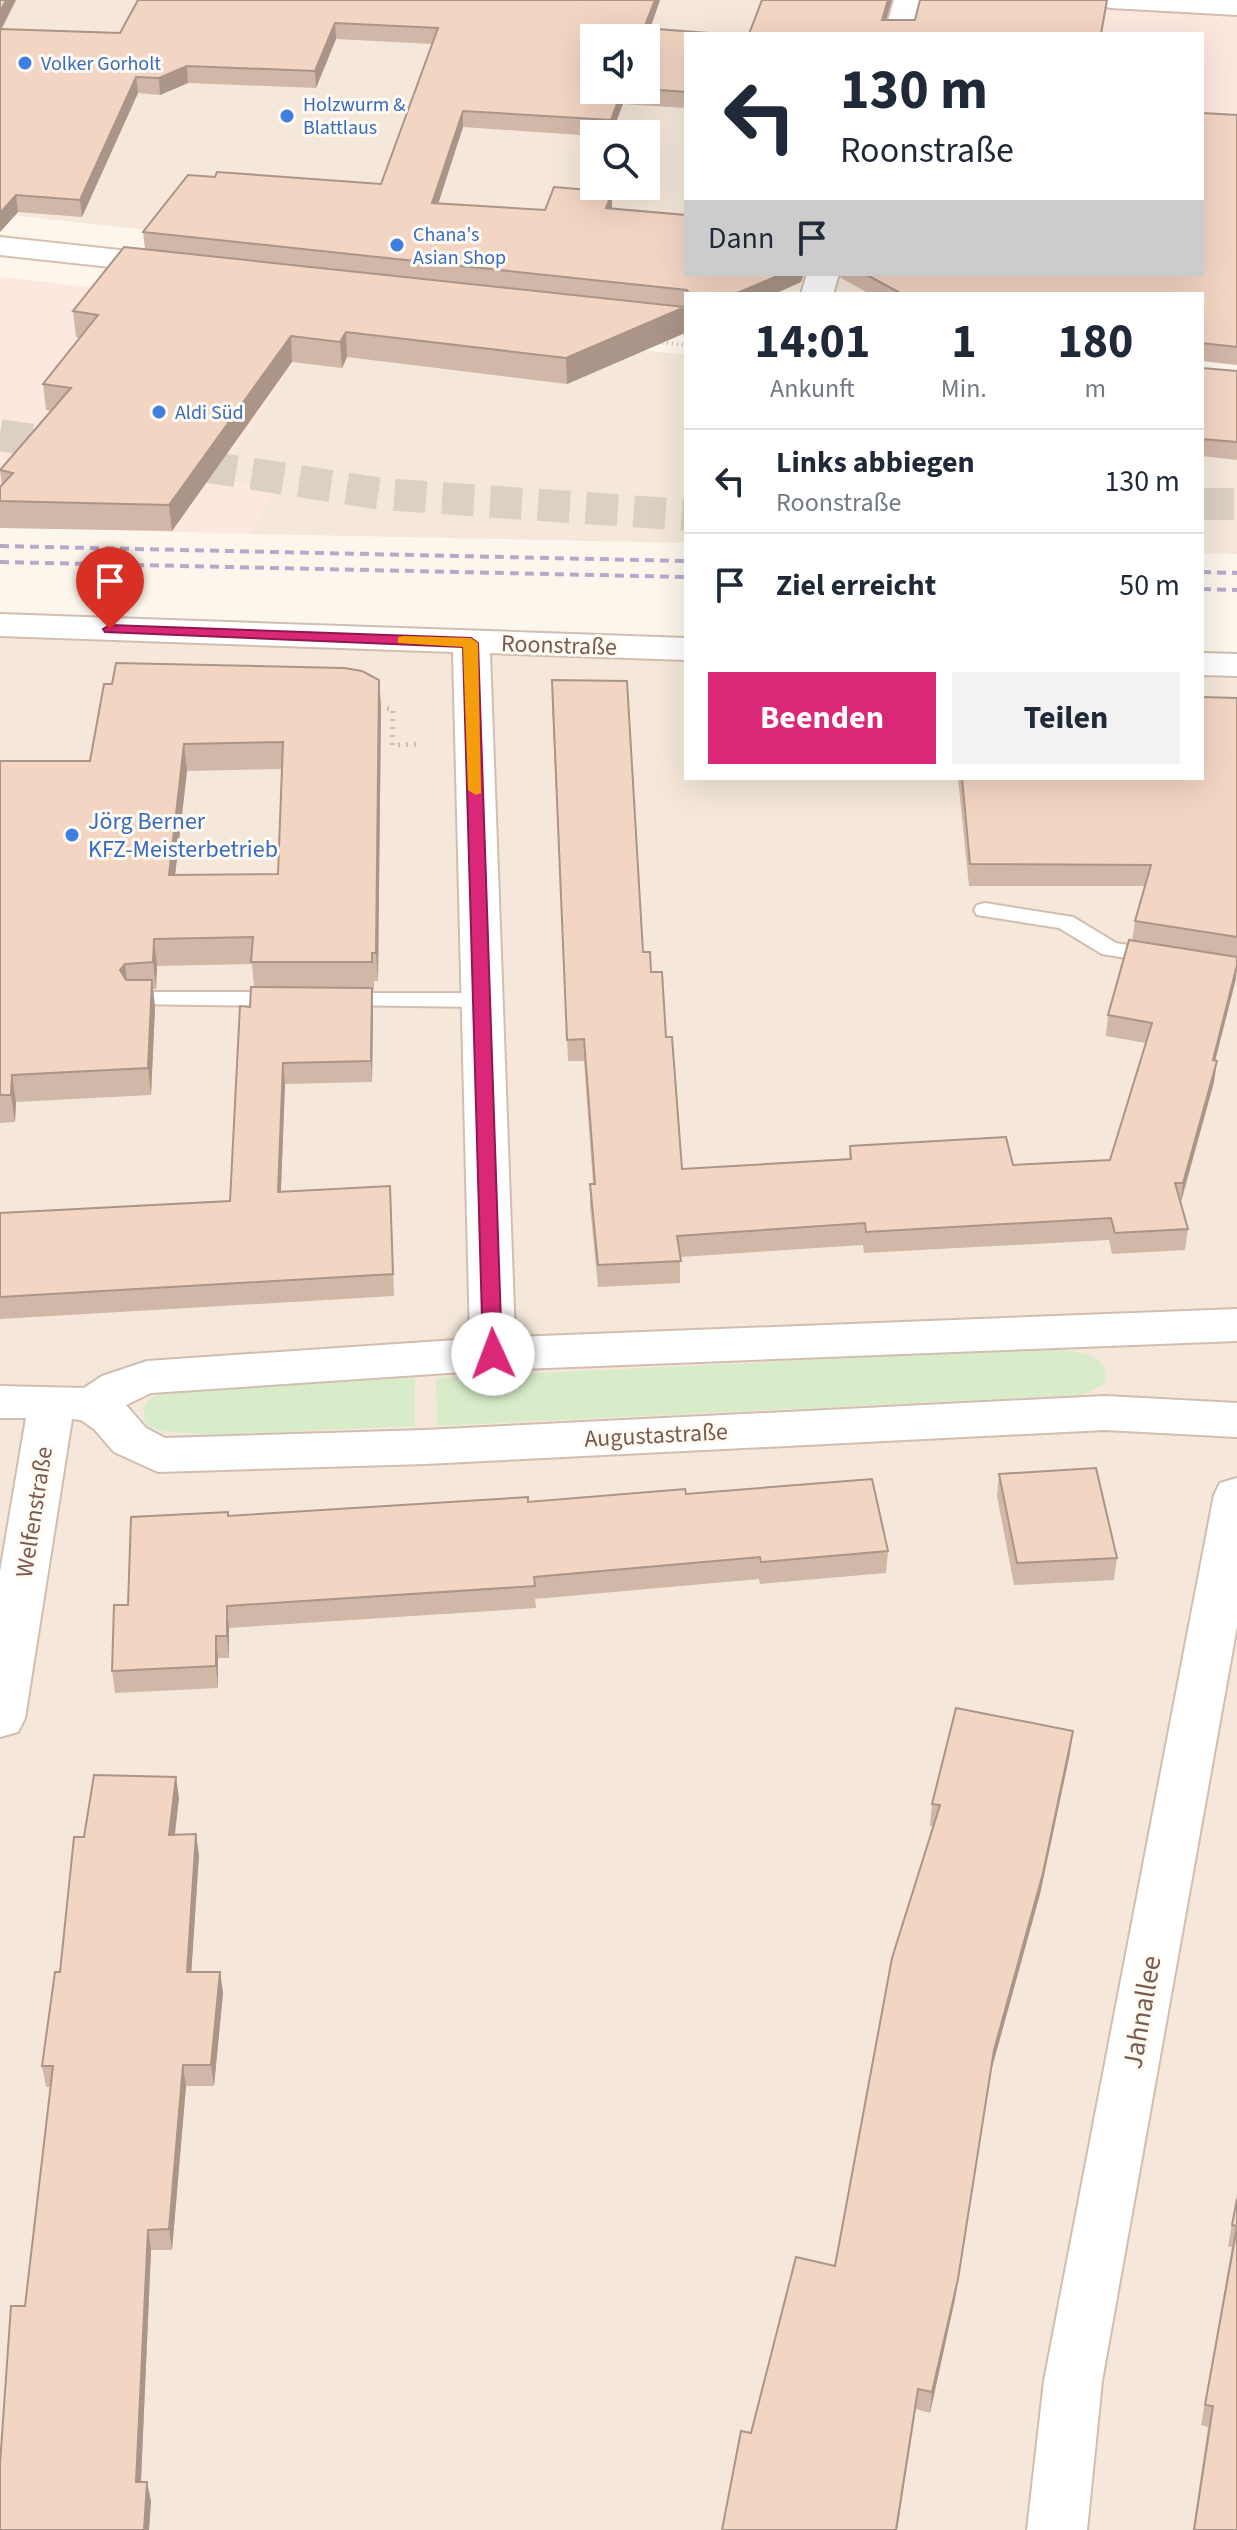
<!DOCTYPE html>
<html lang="de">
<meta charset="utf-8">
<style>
:root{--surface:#fff;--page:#f2f2f3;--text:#1f2937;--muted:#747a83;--line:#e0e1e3;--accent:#db2777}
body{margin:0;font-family:"Source Sans 3",sans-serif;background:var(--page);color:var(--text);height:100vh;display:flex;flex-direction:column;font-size:30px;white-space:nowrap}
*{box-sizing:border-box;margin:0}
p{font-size:26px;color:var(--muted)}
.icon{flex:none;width:44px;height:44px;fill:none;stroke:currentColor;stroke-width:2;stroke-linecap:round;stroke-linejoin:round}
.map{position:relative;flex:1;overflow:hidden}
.side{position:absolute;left:684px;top:292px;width:520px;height:488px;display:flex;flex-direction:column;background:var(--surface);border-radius:0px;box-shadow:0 8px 32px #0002}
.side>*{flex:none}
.hud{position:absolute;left:684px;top:32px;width:520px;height:244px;border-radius:0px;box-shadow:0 8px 32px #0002;background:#fff;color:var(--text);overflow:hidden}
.tools{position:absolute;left:580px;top:24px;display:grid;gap:16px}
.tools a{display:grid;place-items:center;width:80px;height:80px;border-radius:0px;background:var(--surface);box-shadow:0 8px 32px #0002;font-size:40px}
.pin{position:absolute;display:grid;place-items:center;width:68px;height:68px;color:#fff;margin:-82px -34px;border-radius:50% 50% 50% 0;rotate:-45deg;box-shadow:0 0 8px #0007}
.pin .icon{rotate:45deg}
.me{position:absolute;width:88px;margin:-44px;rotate:358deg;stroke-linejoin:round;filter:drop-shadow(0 0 6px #0008)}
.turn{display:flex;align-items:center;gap:28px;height:168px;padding:0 24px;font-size:36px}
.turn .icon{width:104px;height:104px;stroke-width:2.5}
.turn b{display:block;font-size:56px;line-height:68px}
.then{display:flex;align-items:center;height:76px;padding:0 24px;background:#0003;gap:16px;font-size:30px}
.eta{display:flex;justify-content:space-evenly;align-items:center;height:136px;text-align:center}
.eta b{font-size:48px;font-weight:700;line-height:56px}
.button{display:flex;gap:16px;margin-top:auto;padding:16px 24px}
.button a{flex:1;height:92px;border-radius:0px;background:var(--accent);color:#fff;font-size:32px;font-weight:700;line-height:92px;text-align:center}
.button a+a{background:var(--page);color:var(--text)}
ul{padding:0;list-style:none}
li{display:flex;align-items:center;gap:24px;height:104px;padding:0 24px;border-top:2px solid var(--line)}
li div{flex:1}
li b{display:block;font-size:30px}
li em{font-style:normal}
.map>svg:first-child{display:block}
.residential{fill:#f5e8da;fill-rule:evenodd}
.commercial{fill:#fde8e0}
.green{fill:#d8ecc9}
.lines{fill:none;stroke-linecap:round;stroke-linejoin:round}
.primary-tunnel{stroke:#dcd0c4;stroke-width:32;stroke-dasharray:32 16;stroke-linecap:butt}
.lane-casing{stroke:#d1beb0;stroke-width:4}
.street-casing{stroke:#d1beb0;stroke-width:4}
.secondary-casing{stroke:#d6c0b0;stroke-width:4}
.path-far1{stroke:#d9b8a5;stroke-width:4;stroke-dasharray:1 4;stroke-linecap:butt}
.path{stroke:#d9b8a5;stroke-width:5;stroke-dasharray:2 6;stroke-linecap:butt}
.lane{fill:#fff;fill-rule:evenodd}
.street{fill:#fff;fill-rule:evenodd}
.secondary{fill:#fff;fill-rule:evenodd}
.rail{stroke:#b9a8c9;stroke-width:4;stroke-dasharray:9 6;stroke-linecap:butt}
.wall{fill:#d1b7a8;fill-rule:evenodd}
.shaded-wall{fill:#aa9588}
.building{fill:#f3d5c3;stroke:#aa9588;stroke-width:2;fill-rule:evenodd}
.route{fill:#db2777;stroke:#8e194d;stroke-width:2}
.slow{fill:#f59e0b}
.shop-dot{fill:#3f7fe0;stroke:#fffaf3;stroke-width:3}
.labels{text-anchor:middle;stroke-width:6;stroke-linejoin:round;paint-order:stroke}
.far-shop-label{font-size:20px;fill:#366cbe;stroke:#fffaf3;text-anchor:start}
.street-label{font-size:24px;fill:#7a5c4d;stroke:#fffaf3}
.shop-label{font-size:24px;fill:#366cbe;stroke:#fffaf3;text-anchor:start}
.near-street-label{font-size:28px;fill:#7a5c4d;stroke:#fffaf3}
</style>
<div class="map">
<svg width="1237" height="2530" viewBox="0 0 1237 2530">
<rect width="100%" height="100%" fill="#fdf6ec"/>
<path class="residential" d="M 0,0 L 1237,0 L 1237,16 L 1090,8 L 1031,34 L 686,34 L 686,274 L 984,274 L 980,294 L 787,291 L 747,294 L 0,214 ZM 594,38 L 646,38 L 646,90 L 594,90 ZM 594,134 L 646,134 L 646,186 L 594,186 Z
M 326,314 L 686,355 L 686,543 L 250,534 L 273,488 L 217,479 Z
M 1202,414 L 1237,418 L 1237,554 L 1202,553 Z
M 0,633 L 686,641 L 686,778 L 1202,778 L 1202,654 L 1237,655 L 1237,2530 L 0,2530 Z"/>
<path class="commercial" d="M 1090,8 L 1237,16 L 1237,231 L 1202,228 L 1202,34 L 1031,34 Z
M 0,277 L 326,314 L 218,478 L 274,488 L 250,534 L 0,527 Z"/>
<path class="green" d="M 1036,1349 C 1059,1350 1114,1348 1105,1384 L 1082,1395 L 437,1426 L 436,1378 Z
M 415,1378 L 415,1426 L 213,1435 L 160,1431 L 147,1425 C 138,1404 151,1396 169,1390 Z"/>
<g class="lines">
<path class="primary-tunnel" d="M 0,435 L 85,448
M 157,459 L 382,494 L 686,515
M 1202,504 L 1237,504"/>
<g class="lane-casing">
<path id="lane" d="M 985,903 L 1073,917 L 1116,943 L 1164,951 L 1167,956 L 1164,961 L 1156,963 L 1102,954 L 1059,928 L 977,915 L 974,910 L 977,905 Z
M 137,992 L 280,992 L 288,994 L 291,999 L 288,1004 L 280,1006 L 129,1004 L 126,999 L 129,994 Z
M 341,993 L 483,993 L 491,995 L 494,1000 L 491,1005 L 483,1007 L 333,1005 L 330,1000 L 333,995 Z"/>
</g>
<g class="street-casing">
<path id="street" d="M 894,0 L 922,0 L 912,34 L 884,34 Z
M 1097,0 L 1237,0 L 1237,15 L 1111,8 L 1101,6 Z
M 807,274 L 839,274 L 833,294 L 801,294 Z
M 0,614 L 686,638 L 686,660 L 490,653 L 515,1337 L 1237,1309 L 1237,1341 L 493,1370 L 151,1393 L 126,1405 L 146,1428 L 165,1438 L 425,1430 L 1105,1396 L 1237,1403 L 1237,1437 L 1105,1430 L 425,1464 L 158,1472 L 114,1452 L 94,1429 L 81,1420 L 72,1419 L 25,1718 L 18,1732 L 0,1737 L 0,1572 L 26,1418 L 0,1418 L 0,1386 L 84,1388 L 102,1376 L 147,1361 L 470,1339 L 453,652 L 0,636 Z
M 1202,653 L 1237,654 L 1237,676 L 1202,675 Z
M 1237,1478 L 1237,1626 L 1102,2381 L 1087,2530 L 1027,2530 L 1044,2381 L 1214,1495 L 1220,1483 Z"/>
</g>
<g class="secondary-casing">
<path id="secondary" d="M 0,237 L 175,256 L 186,258 L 191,265 L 186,272 L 175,274 L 0,255 Z"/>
</g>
<path class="path-far1" d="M 657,342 L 686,345"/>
<path class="path" d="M 379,708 L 393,709 L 392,745 L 421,744"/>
<use href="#lane" class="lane"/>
<use href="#street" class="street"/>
<use href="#secondary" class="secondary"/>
<path class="rail" d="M 0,546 L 686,561
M 0,562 L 686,577
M 1202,572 L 1237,573
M 1202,589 L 1237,590"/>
</g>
<path class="wall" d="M 0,0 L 16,0 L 1,29 L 120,33 L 660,0 L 650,29 L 686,34 L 686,108 L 623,104 L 612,134 L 594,134 L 594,136 L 463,127 L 438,203 L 545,210 L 612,209 L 801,282 L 774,294 L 686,294 L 686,307 L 496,287 L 685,333 L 567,384 L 347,357 L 342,368 L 292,362 L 172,531 L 0,528 L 0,487 L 2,486 L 0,470 L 51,411 L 46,410 L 43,384 L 80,338 L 76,337 L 73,311 L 145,249 L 143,232 L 215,177 L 381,184 L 432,44 L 336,39 L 316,88 L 188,83 L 160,95 L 138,93 L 82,217 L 18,212 L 0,232 ZM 646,38 L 646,90 L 594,90 Z
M 1237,115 L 1237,365 L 1202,361 L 1202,294 L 870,294 L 841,278 L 840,274 L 1202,274 Z
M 1202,368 L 1237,371 L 1237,460 L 1202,456 Z
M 379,680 L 381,707 L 378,981 L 374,981 L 374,990 L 372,990 L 373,1009 L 372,1082 L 285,1084 L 281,1191 L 390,1186 L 394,1296 L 0,1319 L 0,1213 L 230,1201 L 250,1007 L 254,987 L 252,964 L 157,966 L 156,989 L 153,989 L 155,1007 L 151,1095 L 16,1102 L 15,1122 L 0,1123 L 0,761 L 90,761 ZM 282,769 L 278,874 L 175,875 L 187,771 Z
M 1237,698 L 1237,969 L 1215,1060 L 1214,1082 L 1181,1203 L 1188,1229 L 1185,1250 L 1112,1254 L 1109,1240 L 864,1253 L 863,1245 L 680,1257 L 680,1283 L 598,1287 L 590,1206 L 590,1184 L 593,1184 L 584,1061 L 568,1061 L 552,701 L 651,972 L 666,1037 L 682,1169 L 849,1159 L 850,1146 L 1013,1165 L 1110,1160 L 1146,1043 L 1106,1036 L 1108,1015 L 1132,941 L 1135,921 L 1144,886 L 969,886 L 958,778 L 1202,778 Z
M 999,1474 L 1117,1558 L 1114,1580 L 1014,1585 L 997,1496 Z
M 686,1494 L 888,1551 L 886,1573 L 760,1584 L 759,1579 L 535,1599 L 536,1608 L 229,1628 L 229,1658 L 218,1658 L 218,1688 L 115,1693 L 112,1671 L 128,1605 L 228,1516 L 528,1502 Z
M 1070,1753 L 1040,1894 L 991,2071 L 955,2299 L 930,2413 L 916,2409 L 897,2530 L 722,2530 L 751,2433 L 835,2266 L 933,1826 L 930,1826 L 932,1804 Z
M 179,1798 L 175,1835 L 199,1855 L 191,1972 L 220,1972 L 223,1993 L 214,2086 L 186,2086 L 172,2250 L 151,2250 L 141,2482 L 151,2501 L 149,2530 L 0,2530 L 51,2087 L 46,2087 L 42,2066 L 84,1837 Z
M 1237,2194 L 1237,2530 L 1193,2530 L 1208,2427 L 1201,2425 L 1232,2247 L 1228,2246 Z"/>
<path class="shaded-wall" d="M 6,0 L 16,0 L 0,32 L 0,12 Z
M 655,0 L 660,0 L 646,40 L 644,28 Z
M 888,0 L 892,0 L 882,34 L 882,20 Z
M 335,23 L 336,39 L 316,88 L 315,71 Z
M 187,66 L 188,83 L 160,95 L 159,78 Z
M 136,77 L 138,93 L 82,217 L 80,200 Z
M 622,90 L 623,90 L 623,104 L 611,134 L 611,120 Z
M 463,111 L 463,127 L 433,220 L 432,203 Z
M 612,192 L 612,208 L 606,208 Z
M 16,195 L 18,212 L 0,232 L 0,213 Z
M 782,274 L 804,274 L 801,282 L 774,294 L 735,294 Z
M 685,307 L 685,333 L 567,384 L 566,358 Z
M 346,332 L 347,357 L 342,368 L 340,342 Z
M 291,336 L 292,362 L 172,531 L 169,505 Z
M 379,680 L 381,707 L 378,981 L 376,953 Z
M 184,744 L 187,771 L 172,902 L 169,875 Z
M 154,939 L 157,966 L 156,989 L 153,962 Z
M 125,964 L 128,991 L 120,970 Z
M 1237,965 L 1236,979 L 1210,1081 L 1213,1060 Z
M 152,980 L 155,1007 L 151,1095 L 148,1068 Z
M 372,988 L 373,1009 L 372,1082 L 371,1061 Z
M 1217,1061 L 1214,1082 L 1180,1204 L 1183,1183 Z
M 283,1063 L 285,1084 L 280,1213 L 278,1192 Z
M 12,1075 L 16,1102 L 15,1122 L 11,1095 Z
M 227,1606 L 229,1628 L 229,1658 L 227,1636 Z
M 216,1636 L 218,1658 L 218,1688 L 216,1666 Z
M 1073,1731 L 1070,1753 L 1040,1894 L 991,2071 L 955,2299 L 930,2413 L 932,2392 L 994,2050 Z
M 176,1777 L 179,1798 L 172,1856 L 169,1835 Z
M 196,1834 L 199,1855 L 190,1993 L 187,1972 Z
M 220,1972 L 223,1993 L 214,2086 L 211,2065 Z
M 183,2065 L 186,2086 L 172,2250 L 169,2229 Z
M 148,2230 L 151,2250 L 140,2502 L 136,2482 Z
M 918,2389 L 897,2530 L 896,2530 Z
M 147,2482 L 151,2501 L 149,2530 L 144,2530 Z"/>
<path class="building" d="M 0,0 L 6,0 L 0,12 Z
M 138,0 L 655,0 L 644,28 L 722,34 L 686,34 L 686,92 L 646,89 L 646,38 L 594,38 L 594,90 L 622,90 L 611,120 L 463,111 L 432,203 L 545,210 L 554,187 L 612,192 L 606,208 L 686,215 L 686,274 L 782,274 L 735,294 L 689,294 L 687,290 L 143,232 L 188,175 L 215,177 L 217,172 L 381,184 L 438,28 L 335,23 L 315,71 L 187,66 L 159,78 L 136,77 L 80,200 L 16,195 L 0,213 L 0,29 L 120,33 Z
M 762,0 L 888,0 L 882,20 L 915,20 L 920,0 L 1107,0 L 1101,34 L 749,34 Z
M 1202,113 L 1237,115 L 1237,347 L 1202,343 L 1202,359 L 1202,294 L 902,294 L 865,274 L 1202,274 Z
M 124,247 L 685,307 L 566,358 L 346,332 L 340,342 L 291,336 L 169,505 L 0,501 L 0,487 L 13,473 L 0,470 L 71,388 L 43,384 L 98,315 L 73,311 Z
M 1202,368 L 1237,371 L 1237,442 L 1202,439 Z
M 116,663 L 344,668 L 362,671 L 379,680 L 376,953 L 372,953 L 372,962 L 251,962 L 253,937 L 154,939 L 153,962 L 125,964 L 120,970 L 126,980 L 152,980 L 148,1068 L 12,1075 L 11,1095 L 0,1095 L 0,761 L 90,761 L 104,684 L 112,684 ZM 283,742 L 278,874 L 169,875 L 184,744 Z
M 552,680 L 627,681 L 643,952 L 650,952 L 651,972 L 662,972 L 666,1037 L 672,1037 L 682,1169 L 851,1159 L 850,1146 L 1006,1137 L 1013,1165 L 1110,1160 L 1152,1023 L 1108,1015 L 1129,940 L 1237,957 L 1237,965 L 1213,1060 L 1217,1061 L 1183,1183 L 1175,1183 L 1188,1229 L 1115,1233 L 1111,1218 L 866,1232 L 865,1223 L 677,1236 L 681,1261 L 598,1265 L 590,1184 L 595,1184 L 584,1039 L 567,1040 Z
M 1202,697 L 1237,698 L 1237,937 L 1135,921 L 1151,865 L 970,864 L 962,778 L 1202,778 Z
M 251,987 L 372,988 L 371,1061 L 283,1063 L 278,1192 L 390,1186 L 393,1274 L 0,1297 L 0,1213 L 230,1201 L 240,1006 L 250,1007 Z
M 1096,1468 L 1117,1558 L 1017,1563 L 999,1474 Z
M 872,1479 L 888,1551 L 761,1562 L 760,1557 L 534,1577 L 535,1586 L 227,1606 L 227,1636 L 216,1636 L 216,1666 L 112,1671 L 114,1605 L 128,1605 L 131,1517 L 228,1512 L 228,1516 L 528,1497 L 528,1502 L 685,1489 L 686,1494 Z
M 956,1708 L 1073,1731 L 1043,1873 L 994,2050 L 958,2279 L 932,2392 L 918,2389 L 896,2530 L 722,2530 L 741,2431 L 751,2433 L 796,2257 L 835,2266 L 892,1958 L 940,1805 L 932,1804 Z
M 94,1775 L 176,1777 L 169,1835 L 196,1834 L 187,1972 L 220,1972 L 211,2065 L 183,2065 L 169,2229 L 148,2230 L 136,2482 L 147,2482 L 144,2530 L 0,2530 L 0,2464 L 11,2306 L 25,2306 L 53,2066 L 42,2066 L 55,1972 L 60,1972 L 74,1837 L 84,1837 Z
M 1237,2199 L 1237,2226 L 1232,2225 Z
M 1237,2227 L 1237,2530 L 1194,2530 L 1213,2406 L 1205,2405 Z"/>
<path class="route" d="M 110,625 L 471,638 L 478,643 L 502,1354 L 499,1359 L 486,1359 L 483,1354 L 463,647 L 105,632 L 103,629 Z"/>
<path class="slow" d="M 404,636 L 471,638 L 478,643 L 481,793 L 476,795 L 468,790 L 463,647 L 398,643 L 398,637 Z"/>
<g class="shop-dot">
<circle cx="25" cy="63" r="8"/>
<circle cx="287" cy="116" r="8"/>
<circle cx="397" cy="245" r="8"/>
<circle cx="159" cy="412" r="8"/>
<circle cx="72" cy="835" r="8"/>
</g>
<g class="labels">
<g class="far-shop-label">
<text x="41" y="70">Volker Gorholt</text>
<text x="303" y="111">Holzwurm &amp;<tspan x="303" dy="23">Blattlaus</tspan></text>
<text x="413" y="241">Chana's<tspan x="413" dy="23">Asian Shop</tspan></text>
<text x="175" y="419">Aldi Süd</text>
</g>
<g class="street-label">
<text transform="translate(559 645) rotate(2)" y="8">Roonstraße</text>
<text transform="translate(656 1435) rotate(-3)" y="8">Augustastraße</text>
<text transform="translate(34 1512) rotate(-81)" y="8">Welfenstraße</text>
</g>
<g class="shop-label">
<text x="88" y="829">Jörg Berner<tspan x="88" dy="28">KFZ-Meisterbetrieb</tspan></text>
</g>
<g class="near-street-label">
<text transform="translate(1141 2012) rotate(-80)" y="10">Jahnallee</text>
</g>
</g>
</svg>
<div class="tools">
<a><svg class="icon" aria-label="sound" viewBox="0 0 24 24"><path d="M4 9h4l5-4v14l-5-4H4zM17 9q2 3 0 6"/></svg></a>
<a><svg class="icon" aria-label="search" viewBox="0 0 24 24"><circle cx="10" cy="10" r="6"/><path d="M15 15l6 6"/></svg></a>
</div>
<div class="pin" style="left:110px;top:629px;background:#d93025"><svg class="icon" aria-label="arrive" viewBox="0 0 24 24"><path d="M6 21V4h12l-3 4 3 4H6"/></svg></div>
<svg class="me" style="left:493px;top:1354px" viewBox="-20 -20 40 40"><circle r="19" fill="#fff"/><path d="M0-13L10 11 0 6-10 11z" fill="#db2777"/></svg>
<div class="hud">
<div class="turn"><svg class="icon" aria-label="left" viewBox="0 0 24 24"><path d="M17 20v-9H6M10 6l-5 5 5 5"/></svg><div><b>130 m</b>Roonstraße</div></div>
<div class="then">Dann<svg class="icon" aria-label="arrive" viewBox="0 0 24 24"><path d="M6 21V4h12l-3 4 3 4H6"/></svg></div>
</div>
<section class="side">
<div class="eta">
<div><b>14:01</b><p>Ankunft</p></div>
<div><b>1</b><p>Min.</p></div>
<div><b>180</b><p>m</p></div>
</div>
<ul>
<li><svg class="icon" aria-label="left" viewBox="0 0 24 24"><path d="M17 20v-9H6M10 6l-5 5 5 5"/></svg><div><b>Links abbiegen</b><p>Roonstraße</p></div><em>130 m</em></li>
<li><svg class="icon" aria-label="arrive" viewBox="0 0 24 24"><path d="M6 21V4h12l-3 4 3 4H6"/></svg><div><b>Ziel erreicht</b></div><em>50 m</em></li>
</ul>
<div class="button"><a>Beenden</a><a>Teilen</a></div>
</section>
</div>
